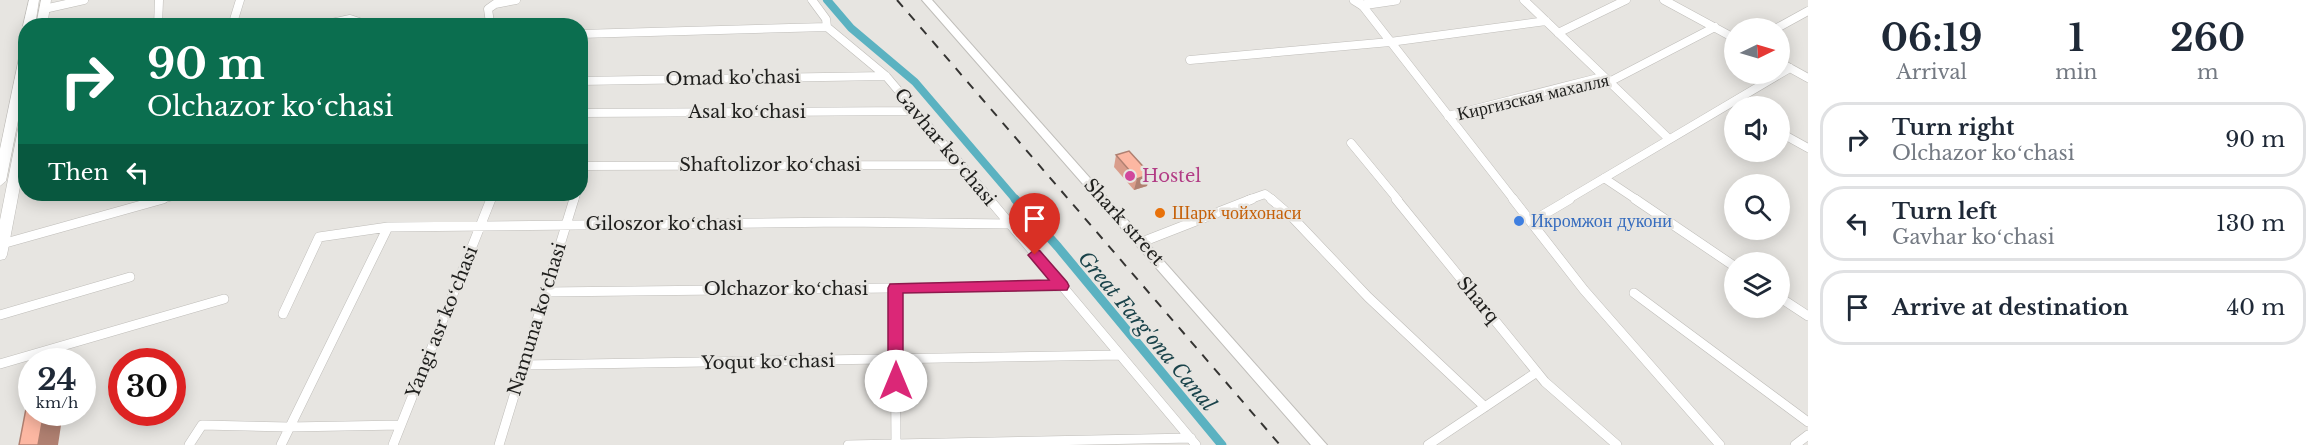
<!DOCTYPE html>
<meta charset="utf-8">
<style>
:root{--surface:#fff;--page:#f6f6f7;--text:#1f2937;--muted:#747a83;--line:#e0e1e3}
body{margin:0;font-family:"Libre Baskerville",serif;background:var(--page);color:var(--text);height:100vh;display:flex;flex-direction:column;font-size:22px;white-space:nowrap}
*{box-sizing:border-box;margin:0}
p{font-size:20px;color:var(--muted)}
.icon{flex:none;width:33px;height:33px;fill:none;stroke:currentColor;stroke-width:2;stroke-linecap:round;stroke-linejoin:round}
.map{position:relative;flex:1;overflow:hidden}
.drawer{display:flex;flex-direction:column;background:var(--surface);width:510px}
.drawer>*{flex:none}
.guide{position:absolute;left:18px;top:18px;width:570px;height:183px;border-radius:24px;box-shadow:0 3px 15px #0003;background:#0b6e4f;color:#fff;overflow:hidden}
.needle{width:39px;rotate:85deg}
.buttons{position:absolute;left:1724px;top:18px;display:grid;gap:12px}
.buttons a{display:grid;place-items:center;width:66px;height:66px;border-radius:50%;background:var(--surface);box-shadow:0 3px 15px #0003;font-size:30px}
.speed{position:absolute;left:18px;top:348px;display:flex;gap:12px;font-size:30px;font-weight:700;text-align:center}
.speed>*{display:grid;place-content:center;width:78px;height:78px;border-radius:50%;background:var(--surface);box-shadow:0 3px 15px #0003;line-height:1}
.speed small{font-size:15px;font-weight:400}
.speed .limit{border:9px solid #d22;background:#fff;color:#111}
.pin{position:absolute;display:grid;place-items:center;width:51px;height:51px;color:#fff;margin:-62px -26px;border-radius:50% 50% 50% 0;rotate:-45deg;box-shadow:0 0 6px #0007}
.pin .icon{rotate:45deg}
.me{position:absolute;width:66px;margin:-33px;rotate:0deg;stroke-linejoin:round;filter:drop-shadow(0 0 4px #0008)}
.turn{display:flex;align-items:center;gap:21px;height:126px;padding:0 30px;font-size:27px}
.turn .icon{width:78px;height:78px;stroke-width:2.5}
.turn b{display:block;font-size:42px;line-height:51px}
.then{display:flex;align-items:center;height:57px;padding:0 30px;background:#0003;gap:12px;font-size:22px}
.eta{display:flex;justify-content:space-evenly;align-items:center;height:102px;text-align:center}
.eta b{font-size:36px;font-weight:800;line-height:42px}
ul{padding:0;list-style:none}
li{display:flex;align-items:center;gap:18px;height:75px;margin:0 12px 9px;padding:0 18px;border:3px solid var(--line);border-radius:24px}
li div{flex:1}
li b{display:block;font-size:22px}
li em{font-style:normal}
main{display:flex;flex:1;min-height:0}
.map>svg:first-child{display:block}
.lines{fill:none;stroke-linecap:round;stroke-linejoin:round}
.canal-far1{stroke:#5bb2c1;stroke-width:8}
.canal{stroke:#5bb2c1;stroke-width:9}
.minor-far1-casing{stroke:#bfbdb9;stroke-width:9}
.minor-casing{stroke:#bfbdb9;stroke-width:10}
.tertiary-casing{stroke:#bfbdb9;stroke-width:10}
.secondary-casing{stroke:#bfbdb9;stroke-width:2}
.trunk-casing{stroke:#bfbdb9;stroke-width:1}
.minor-far1{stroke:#fff;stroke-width:8}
.minor{stroke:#fff;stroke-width:9}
.tertiary{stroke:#fff;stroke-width:9}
.secondary{fill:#fff;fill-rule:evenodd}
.trunk{fill:#fff;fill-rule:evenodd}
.rail{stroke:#353432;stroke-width:2;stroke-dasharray:9 9;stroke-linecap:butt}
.wall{fill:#d99d8b}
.shaded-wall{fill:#b08071}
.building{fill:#fcb7a2;stroke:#b08071;stroke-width:1.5}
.route{fill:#db2777;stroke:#8e194d;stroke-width:1.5}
.hotel-dot{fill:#d1479c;stroke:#e7e5e1;stroke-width:2}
.food-dot{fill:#e8710a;stroke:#e7e5e1;stroke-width:2}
.shop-dot{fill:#3f7fe0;stroke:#e7e5e1;stroke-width:2}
.labels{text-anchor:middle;stroke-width:5;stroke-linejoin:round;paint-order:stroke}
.street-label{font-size:18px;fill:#1f1f1d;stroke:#e7e5e1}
.hotel-label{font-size:18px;fill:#b23c85;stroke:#e7e5e1;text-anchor:start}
.food-label{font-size:18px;fill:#c56008;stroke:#e7e5e1;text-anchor:start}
.shop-label{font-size:18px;fill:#366cbe;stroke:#e7e5e1;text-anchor:start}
.water-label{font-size:20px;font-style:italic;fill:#1a434a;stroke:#e7e5e1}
</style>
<main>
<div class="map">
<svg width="1808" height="445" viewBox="0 0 1808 445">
<rect width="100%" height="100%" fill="#e7e5e1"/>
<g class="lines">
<path class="canal-far1" d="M 827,0 L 851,28 L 915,82 L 1016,200"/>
<path class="canal" d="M 1015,199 L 1058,247 L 1222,445"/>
<g class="minor-far1-casing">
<path id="minor-far1" d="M 812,0 L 826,19 L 827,27 L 886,76 L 991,200
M 1524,0 L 1669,139
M 1664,0 L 1734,38
M 1362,5 L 1514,200
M 44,9 L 84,0
M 490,23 L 488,9 L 495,4 L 516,0
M 158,26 L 159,0
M 232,26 L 240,0
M 318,26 L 350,19 L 371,26
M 475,26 L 490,23 L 492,26
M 1777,28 L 1808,11
M 1558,33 L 1626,0
M 580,34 L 827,27
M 1190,60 L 1390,42 L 1546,21
M 1779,62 L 1808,78
M 580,81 L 886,76
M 580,113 L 914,111
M 1448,116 L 1602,77 L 1611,81 L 1715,27
M 1779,132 L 1808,148
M 1351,143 L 1398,200
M 580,166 L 959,165
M 1604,178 L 1637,200
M 580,179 L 585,166
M 158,200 L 181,194
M 574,200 L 576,194
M 1248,200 L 1265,194 L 1273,200
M 1567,200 L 1790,68"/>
</g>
<g class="minor-casing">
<path id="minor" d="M 989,199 L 1196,445
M 1271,199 L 1293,218 L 1368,297 L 1485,407
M 1396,199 L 1545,382 L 1617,445
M 1513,199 L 1584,290 L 1720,445
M 1635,199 L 1734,266
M 1531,222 L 1570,199
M 1142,242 L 1252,199
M 2,244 L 163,199
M 895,288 L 896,445
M 547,292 L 1062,286
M 1634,293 L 1808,422
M 1779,297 L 1808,316
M 283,314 L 319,237 L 388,227 L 844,222 L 1009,224
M 0,315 L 130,277
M 0,364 L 224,299
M 524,365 L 1120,355
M 189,445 L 202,425 L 289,427 L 401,425
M 281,445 L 388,227
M 393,445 L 491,199
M 499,445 L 574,199
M 848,445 L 1191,438
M 1428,445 L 1537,372
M 1795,445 L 1808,435"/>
</g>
<g class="tertiary-casing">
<path id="tertiary" d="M 1354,0 L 1362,5 L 1396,0"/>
</g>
<g class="secondary-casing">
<path id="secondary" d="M 922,0 L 932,0 L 1327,445 L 1311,445 Z"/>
</g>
<g class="trunk-casing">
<path id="trunk" d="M 29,0 L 39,0 L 35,26 L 26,26 L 26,28 L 23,26 Z
M 41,0 L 51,0 L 47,26 L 36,26 Z
M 22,44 L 26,44 L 26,80 L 6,181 L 0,186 L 0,149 Z
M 26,115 L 26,155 L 7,255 L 5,259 L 0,260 L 0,220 L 20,119 Z"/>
</g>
<use href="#minor-far1" class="minor-far1"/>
<use href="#minor" class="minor"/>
<use href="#tertiary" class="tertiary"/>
<use href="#secondary" class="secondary"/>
<use href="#trunk" class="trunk"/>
<path class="rail" d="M 897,0 L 1280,445"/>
</g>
<path class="wall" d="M 1116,155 L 1150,174 L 1147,186 L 1134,190 L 1114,167 Z"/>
<path class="shaded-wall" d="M 1150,174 L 1147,186 L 1134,190 L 1137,179 Z
M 44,412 L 63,412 L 58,445 L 38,445 Z"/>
<path class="building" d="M 1129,151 L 1150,174 L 1137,179 L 1116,155 Z
M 32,392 L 32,412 L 44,412 L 38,445 L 19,445 L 29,393 Z"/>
<path class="route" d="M 1035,249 L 1040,251 L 1067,282 L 1069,286 L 1067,290 L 903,293 L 903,381 L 901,385 L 896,387 L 890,385 L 888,381 L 888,288 L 890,284 L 1049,280 L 1028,255 Z"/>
<circle class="hotel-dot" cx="1130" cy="176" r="6"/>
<circle class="food-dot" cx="1160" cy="213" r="6"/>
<circle class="shop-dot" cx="1519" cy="221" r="6"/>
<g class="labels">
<g class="street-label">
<text transform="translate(733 78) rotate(-1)" y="6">Omad ko'chasi</text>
<text transform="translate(1533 97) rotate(-13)" y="6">Киргизская махалля</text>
<text x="747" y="118">Asal koʻchasi</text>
<text transform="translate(945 147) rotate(50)" y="6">Gavhar koʻchasi</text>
<text x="770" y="171">Shaftolizor koʻchasi</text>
<text transform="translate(1124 222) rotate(48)" y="6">Shark street</text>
<text x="664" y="230">Giloszor koʻchasi</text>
<text x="786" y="295">Olchazor koʻchasi</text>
<text transform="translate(1478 300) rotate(50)" y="6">Sharq</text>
<text transform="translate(537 319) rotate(-73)" y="6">Namuna koʻchasi</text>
<text transform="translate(442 322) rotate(-68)" y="6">Yangi asr koʻchasi</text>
<text transform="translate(768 362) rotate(-1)" y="6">Yoqut koʻchasi</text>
</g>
<g class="hotel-label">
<text x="1142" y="182">Hostel</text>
</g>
<g class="food-label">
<text x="1172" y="219">Шарк чойхонаси</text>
</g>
<g class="shop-label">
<text x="1531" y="227">Икромжон дукони</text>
</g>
<g class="water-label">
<text transform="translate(1147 331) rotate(50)" y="7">Great Farg'ona Canal</text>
</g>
</g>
</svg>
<div class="buttons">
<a><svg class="needle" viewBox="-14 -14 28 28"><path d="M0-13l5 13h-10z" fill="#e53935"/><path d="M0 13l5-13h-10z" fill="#747a83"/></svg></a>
<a><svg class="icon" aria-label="sound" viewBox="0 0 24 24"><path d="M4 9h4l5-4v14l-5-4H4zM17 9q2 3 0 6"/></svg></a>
<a><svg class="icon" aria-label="search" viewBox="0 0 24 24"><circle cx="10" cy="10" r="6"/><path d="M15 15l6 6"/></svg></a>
<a><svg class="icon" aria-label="layers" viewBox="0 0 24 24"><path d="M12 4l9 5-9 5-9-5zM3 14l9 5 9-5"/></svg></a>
</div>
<div class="speed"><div>24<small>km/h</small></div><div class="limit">30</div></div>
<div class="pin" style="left:1035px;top:255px;background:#d93025"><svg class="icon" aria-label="arrive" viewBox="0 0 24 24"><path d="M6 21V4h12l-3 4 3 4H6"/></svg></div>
<svg class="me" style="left:896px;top:381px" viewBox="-20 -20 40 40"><circle r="19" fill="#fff"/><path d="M0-13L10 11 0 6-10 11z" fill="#db2777"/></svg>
<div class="guide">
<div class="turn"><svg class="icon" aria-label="right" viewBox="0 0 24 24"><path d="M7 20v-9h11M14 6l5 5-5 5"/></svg><div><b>90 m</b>Olchazor koʻchasi</div></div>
<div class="then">Then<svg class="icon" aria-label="left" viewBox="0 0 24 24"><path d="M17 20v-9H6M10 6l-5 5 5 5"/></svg></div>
</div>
</div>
<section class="drawer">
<div class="eta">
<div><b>06:19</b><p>Arrival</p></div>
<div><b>1</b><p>min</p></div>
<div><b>260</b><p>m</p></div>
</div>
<ul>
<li><svg class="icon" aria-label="right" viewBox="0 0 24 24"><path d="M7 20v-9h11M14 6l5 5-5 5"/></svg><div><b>Turn right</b><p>Olchazor koʻchasi</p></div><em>90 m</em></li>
<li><svg class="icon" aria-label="left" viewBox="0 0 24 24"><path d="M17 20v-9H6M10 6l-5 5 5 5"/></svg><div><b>Turn left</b><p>Gavhar koʻchasi</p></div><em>130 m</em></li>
<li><svg class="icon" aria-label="arrive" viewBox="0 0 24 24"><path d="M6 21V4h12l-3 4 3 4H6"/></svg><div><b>Arrive at destination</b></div><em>40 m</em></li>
</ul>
</section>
</main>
